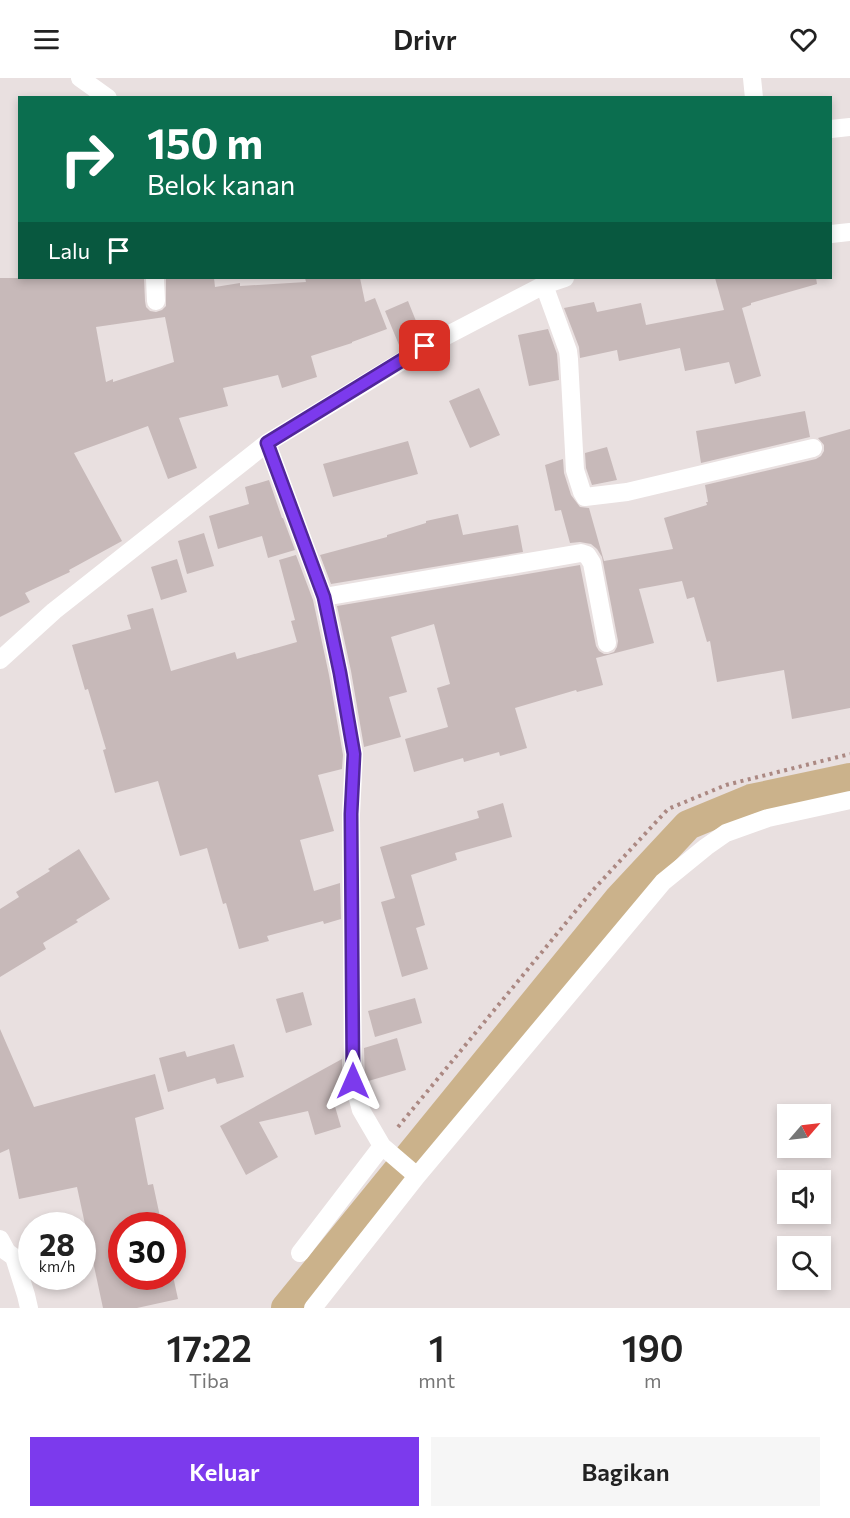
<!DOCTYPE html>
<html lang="id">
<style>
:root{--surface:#fff;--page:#f6f6f6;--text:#222;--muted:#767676;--accent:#7c3aed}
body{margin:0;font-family:Commissioner,sans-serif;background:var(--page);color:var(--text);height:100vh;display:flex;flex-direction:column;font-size:22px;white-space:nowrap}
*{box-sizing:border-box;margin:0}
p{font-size:20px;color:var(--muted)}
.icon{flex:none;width:33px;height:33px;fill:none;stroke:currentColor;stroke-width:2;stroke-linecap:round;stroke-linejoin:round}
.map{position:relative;height:1230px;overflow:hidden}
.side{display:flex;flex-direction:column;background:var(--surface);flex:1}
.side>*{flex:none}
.guide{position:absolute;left:18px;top:18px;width:814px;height:183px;border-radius:0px;box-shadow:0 3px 9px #0003;background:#0b6e4f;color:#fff;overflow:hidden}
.needle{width:39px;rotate:62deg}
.tools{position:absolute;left:777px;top:1026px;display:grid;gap:12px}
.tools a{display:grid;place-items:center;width:54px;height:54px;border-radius:0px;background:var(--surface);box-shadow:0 3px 9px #0003;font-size:30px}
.speed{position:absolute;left:18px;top:1134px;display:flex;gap:12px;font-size:30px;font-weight:700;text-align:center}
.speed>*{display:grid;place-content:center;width:78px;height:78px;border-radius:50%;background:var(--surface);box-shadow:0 3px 9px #0003;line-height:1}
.speed small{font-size:15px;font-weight:400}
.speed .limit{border:9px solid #d22;background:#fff;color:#111}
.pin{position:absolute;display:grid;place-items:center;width:51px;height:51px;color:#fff;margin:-26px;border-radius:12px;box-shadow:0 3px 9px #0006}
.me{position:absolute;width:66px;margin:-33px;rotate:0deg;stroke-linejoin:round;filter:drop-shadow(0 0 4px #0008)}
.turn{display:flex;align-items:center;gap:21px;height:126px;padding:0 30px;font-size:27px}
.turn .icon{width:78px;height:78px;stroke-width:2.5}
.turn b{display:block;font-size:42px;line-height:51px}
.then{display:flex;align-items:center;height:57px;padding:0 30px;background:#0003;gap:12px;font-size:22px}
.eta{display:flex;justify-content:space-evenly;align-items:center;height:102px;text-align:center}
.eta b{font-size:36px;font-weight:600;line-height:42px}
.cta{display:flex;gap:12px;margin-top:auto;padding:12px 30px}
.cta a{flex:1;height:69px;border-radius:0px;background:var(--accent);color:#fff;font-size:24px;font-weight:600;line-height:69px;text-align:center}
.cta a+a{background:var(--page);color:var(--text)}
header{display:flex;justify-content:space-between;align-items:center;height:78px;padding:0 30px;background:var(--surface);font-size:27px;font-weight:600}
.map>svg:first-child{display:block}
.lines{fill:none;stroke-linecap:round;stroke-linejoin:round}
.canal{stroke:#cbb28b;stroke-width:30}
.building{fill:#c7b9b9;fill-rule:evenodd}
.path{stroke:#ab8882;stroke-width:4;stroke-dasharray:3 4.5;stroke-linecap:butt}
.minor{stroke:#fff;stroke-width:18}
.route-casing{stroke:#51269a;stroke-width:15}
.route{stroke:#7c3aed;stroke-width:10}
</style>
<header><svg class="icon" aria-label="menu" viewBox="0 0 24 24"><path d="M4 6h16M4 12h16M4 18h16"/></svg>Drivr<svg class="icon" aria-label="heart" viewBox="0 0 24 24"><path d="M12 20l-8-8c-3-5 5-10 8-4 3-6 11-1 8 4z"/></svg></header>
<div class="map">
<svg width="850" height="1230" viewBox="0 0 850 1230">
<rect width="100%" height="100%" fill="#e9e0e0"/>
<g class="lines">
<path class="canal" d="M 286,1230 L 619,821 L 688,747 L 751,721 L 850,700"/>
</g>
<path class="building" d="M 0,200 L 144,200 L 145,223 L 146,229 L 150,233 L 156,234 L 162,232 L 166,228 L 166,200 L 214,200 L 215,209 L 240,205 L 240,208 L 306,204 L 305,200 L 360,200 L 365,224 L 375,220 L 387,251 L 352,264 L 352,265 L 311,278 L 317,299 L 282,310 L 278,297 L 223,310 L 228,328 L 179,340 L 197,390 L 168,401 L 148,348 L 74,375 L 122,463 L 69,492 L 70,494 L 25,515 L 30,524 L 0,539 ZM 165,239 L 174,284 L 113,304 L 113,301 L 106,304 L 96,249 Z
M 715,200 L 816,200 L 817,206 L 751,225 L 751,227 L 742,230 L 761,298 L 735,306 L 729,284 L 685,293 L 680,270 L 619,283 L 617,272 L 580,280 L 579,269 L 564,230 L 594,224 L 597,234 L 641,225 L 646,247 L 724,232 Z
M 408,223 L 422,258 L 399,267 L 385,233 Z
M 548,251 L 557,276 L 559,302 L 529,308 L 518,257 Z
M 479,310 L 500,357 L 470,370 L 449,323 Z
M 805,333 L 810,359 L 701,385 L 696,353 Z
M 850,351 L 850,630 L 792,641 L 784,592 L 717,604 L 710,563 L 707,564 L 694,519 L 687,521 L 682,503 L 639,511 L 654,565 L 596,580 L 603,607 L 577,614 L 576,612 L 515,630 L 527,670 L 500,678 L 499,674 L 464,684 L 463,680 L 414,694 L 405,661 L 448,649 L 437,610 L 450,606 L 434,546 L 391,559 L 407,614 L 389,619 L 401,659 L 364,669 L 351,593 L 337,528 L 580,487 L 596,568 L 599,573 L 604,576 L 608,576 L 614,574 L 617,569 L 618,563 L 602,479 L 597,471 L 591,466 L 580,464 L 570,465 L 561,432 L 555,433 L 545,387 L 563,381 L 564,395 L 571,417 L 580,429 L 589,430 L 604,483 L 673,471 L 664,440 L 707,427 L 706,424 L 708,424 L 705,407 L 816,381 L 821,378 L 824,373 L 824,367 L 818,360 Z
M 408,363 L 418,396 L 333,419 L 323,386 Z
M 607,369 L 617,402 L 592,407 L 586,390 L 585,375 Z
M 269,402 L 282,440 L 283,440 L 295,472 L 268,480 L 262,458 L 218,471 L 209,438 L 249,426 L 245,409 Z
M 458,436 L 463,457 L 518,447 L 523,474 L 331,506 L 320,477 L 387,459 L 387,457 L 426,445 L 426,443 Z
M 204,455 L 214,488 L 187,496 L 178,463 Z
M 296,477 L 313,522 L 329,597 L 343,677 L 342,691 L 318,697 L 334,753 L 300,762 L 314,813 L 340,805 L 341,841 L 324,846 L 323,843 L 267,858 L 269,863 L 239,871 L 226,825 L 223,826 L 207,770 L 180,778 L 158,703 L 115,715 L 103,672 L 106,671 L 88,611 L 85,612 L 72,567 L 131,551 L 127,537 L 153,530 L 171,593 L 235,574 L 237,581 L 297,564 L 291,543 L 295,542 L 279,482 Z
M 177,481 L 187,514 L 161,522 L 151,489 Z
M 503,725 L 512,759 L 455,775 L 457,782 L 411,797 L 425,847 L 416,850 L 428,891 L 402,899 L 381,824 L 395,820 L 380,769 L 479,740 L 477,733 Z
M 79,771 L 110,821 L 76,842 L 78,844 L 43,865 L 46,871 L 0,899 L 0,831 L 19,819 L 16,814 L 50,793 L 48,791 Z
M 303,914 L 312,947 L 286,955 L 276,921 Z
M 415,920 L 422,945 L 375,959 L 368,933 Z
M 0,951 L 34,1029 L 155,996 L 164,1031 L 135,1040 L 148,1107 L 153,1106 L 162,1148 L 122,1148 L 122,1198 L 173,1198 L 178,1221 L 137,1230 L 103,1230 L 77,1109 L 19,1121 L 9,1071 L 0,1075 Z
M 397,960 L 406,992 L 365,1004 L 364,970 Z
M 234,966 L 244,999 L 217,1006 L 215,1000 L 168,1014 L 159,980 L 185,973 L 187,979 Z
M 342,981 L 342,1003 L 344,1012 L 331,1015 L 341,1049 L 315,1057 L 308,1033 L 259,1044 L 278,1079 L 246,1097 L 220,1048 Z"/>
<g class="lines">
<path class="path" d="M 398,1049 L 593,812 L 668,731 L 726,707 L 850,676"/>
<path class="minor" d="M 80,0 L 108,20
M 752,0 L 754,20
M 831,51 L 850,49
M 831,156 L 850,154
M 155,200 L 156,223
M 544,207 L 568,273 L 569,281 L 575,392 L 582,414 L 585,419 L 627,414 L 813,370
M 267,365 L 324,519 L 340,595 L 354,676 L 351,736 L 353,1003 L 361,1032 L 382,1068 L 417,1098
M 324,519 L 581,475 L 587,477 L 592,485 L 607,565
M 0,582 L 54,533 L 267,365 L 425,269 L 544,207 L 565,200
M 0,1161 L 7,1174 L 14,1179 L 26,1217 L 29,1230
M 300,1175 L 382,1068
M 313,1230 L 417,1098 L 663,804 L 706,769 L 726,755 L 768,740 L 850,722"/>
</g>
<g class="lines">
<g class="route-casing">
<path id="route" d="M 353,1003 L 351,736 L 354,676 L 340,595 L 324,519 L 267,365 L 425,268"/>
</g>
<use href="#route" class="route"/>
</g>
</svg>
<div class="tools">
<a><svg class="needle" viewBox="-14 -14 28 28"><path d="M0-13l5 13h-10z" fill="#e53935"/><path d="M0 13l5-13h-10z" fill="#767676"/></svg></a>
<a><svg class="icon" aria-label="sound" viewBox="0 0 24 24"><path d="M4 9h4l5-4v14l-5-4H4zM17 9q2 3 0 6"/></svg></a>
<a><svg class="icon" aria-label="search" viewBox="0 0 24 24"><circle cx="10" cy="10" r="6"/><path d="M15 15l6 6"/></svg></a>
</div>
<div class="speed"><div>28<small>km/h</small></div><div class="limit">30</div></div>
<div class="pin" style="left:425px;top:268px;background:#d93025"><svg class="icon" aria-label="arrive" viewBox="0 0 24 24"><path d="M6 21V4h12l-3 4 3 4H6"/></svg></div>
<svg class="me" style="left:353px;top:1003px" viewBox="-20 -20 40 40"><path d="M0-17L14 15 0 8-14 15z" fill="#7c3aed" stroke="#fff" stroke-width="4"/></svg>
<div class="guide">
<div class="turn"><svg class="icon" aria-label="right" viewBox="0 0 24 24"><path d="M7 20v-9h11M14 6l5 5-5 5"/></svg><div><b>150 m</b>Belok kanan</div></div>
<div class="then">Lalu<svg class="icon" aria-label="arrive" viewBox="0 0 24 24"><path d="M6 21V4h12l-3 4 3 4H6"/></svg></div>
</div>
</div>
<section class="side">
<div class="eta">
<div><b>17:22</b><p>Tiba</p></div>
<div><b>1</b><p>mnt</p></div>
<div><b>190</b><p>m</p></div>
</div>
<div class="cta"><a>Keluar</a><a>Bagikan</a></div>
</section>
